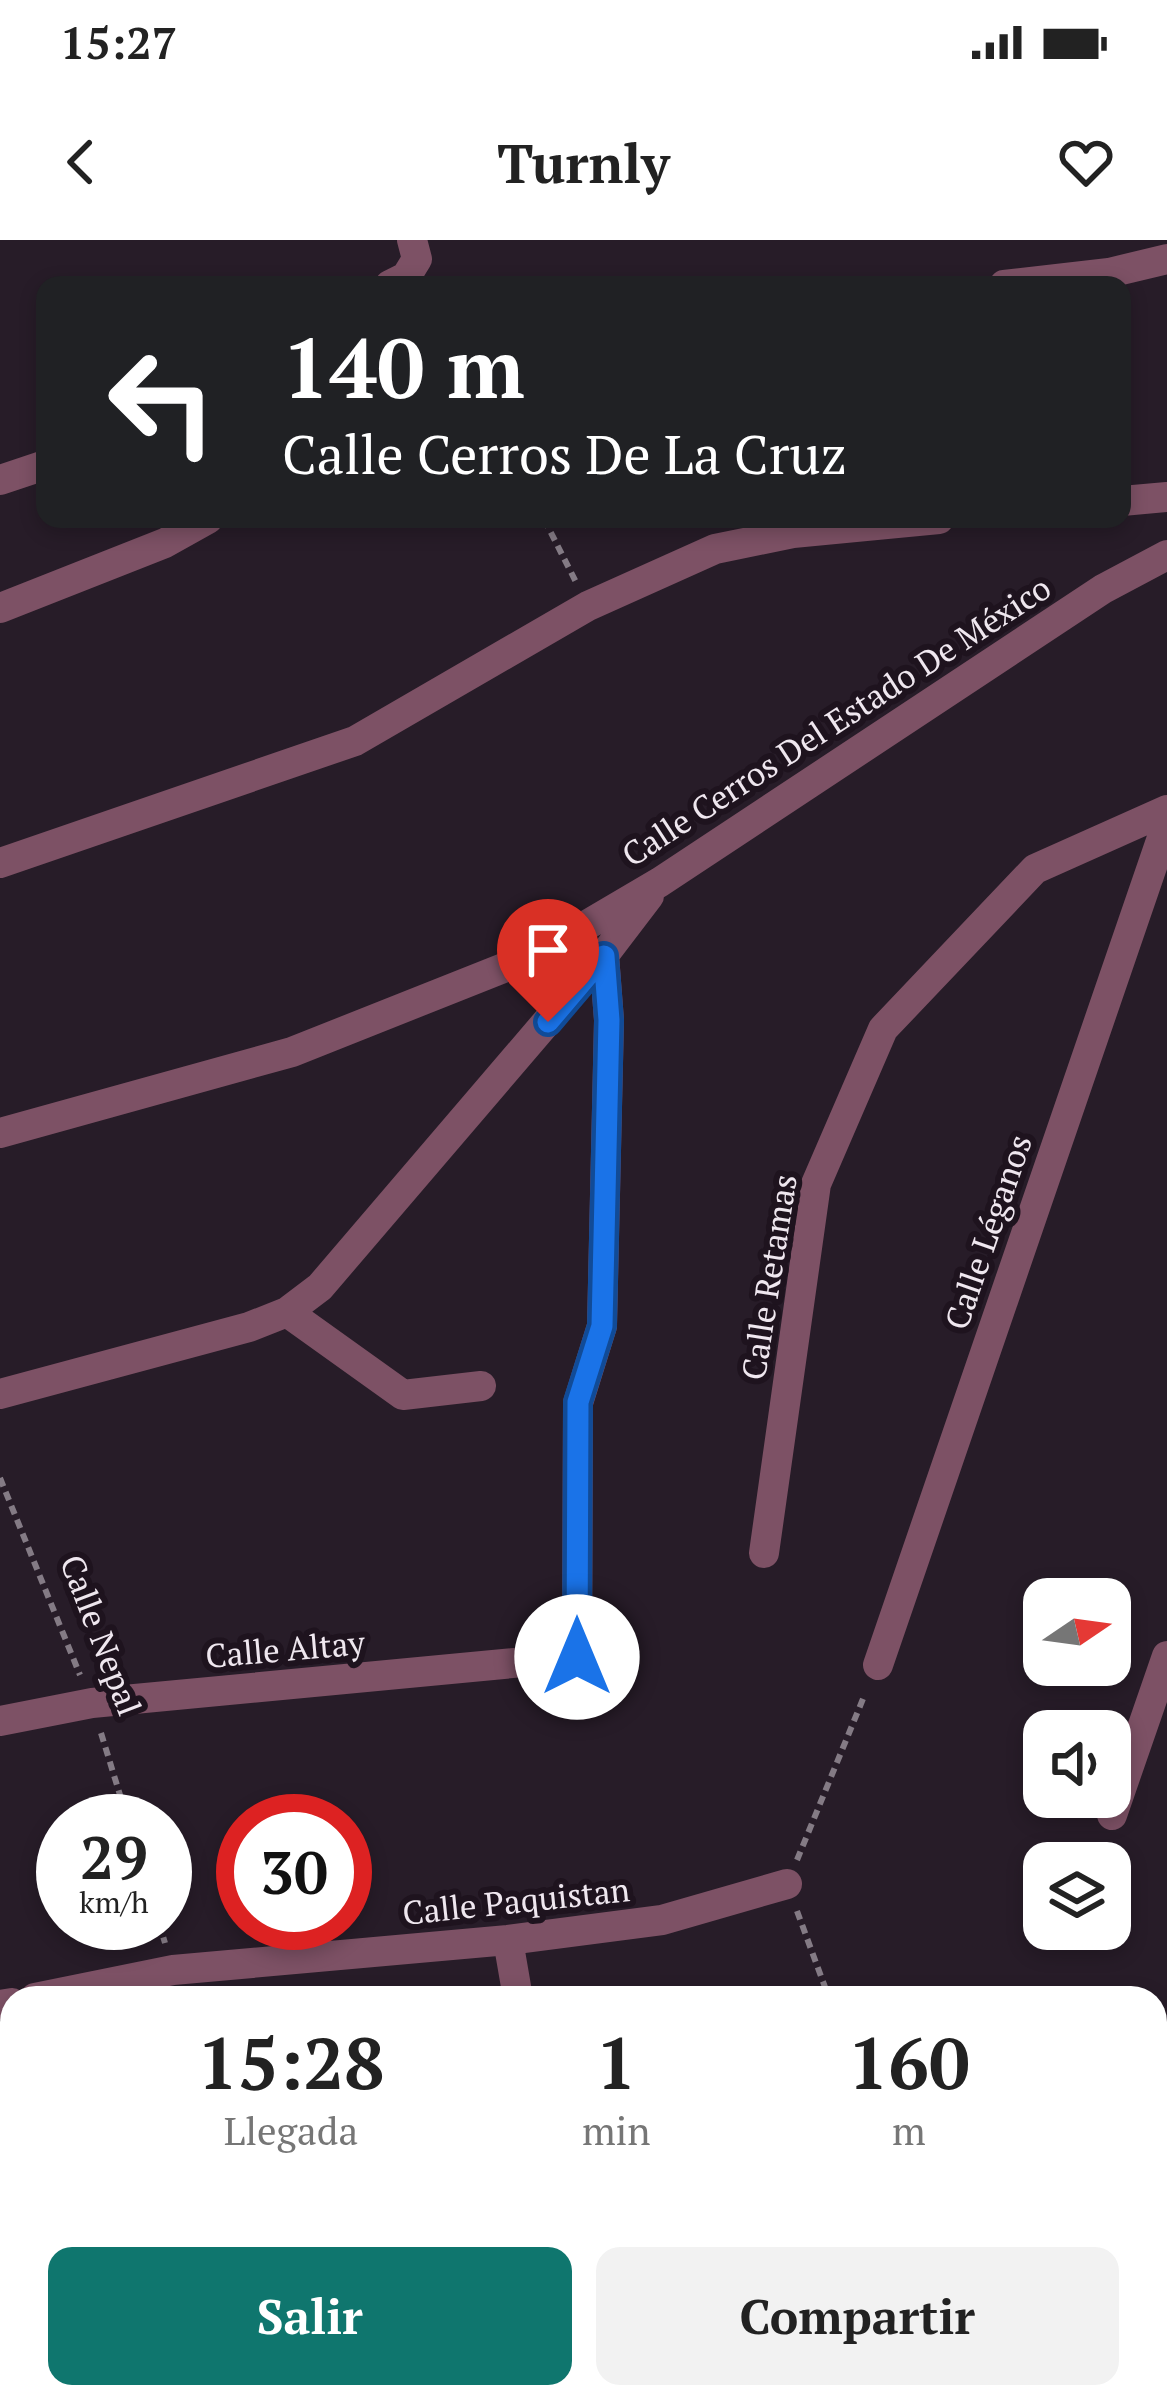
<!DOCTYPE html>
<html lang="es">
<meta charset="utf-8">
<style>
:root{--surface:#fff;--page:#f2f2f2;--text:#222;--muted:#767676;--accent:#0f766e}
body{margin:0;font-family:"PT Serif",serif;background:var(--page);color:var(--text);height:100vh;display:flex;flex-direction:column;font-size:45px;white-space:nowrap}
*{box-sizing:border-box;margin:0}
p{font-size:39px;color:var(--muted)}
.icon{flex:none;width:66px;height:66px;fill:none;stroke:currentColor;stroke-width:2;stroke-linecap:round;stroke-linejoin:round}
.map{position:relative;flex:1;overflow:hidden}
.sheet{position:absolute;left:0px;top:1746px;width:1167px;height:423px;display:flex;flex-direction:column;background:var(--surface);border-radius:36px 36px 0 0;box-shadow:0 6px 18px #0003}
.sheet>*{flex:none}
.banner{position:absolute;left:36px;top:36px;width:1095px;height:252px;border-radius:24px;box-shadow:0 6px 18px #0003;background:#202124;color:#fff;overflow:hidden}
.needle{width:78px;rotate:77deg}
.buttons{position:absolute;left:1023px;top:1338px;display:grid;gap:24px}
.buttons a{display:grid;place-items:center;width:108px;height:108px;border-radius:24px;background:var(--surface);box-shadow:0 6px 18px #0003;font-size:60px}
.speed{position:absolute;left:36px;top:1554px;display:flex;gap:24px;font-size:60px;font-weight:700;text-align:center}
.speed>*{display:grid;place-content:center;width:156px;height:156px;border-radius:50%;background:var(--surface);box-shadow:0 6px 18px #0003;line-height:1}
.speed small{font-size:30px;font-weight:400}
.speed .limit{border:18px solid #d22;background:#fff;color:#111}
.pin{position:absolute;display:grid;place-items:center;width:102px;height:102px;color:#fff;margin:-123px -51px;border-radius:50% 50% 50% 0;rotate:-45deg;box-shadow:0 0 12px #0007}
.pin .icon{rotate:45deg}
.me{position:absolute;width:132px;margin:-66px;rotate:0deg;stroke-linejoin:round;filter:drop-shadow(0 0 9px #0008)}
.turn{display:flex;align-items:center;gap:42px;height:252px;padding:0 48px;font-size:54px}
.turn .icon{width:156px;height:156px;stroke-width:2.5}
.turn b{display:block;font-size:84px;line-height:102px}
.eta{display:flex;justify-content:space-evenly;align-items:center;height:204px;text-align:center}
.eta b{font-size:72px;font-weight:700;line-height:84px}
.button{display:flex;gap:24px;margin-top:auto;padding:24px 48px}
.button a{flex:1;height:138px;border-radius:24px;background:var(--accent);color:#fff;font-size:48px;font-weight:700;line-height:138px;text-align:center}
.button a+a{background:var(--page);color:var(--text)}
.status{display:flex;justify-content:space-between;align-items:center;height:84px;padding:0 60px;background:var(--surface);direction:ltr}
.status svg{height:33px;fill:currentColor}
header{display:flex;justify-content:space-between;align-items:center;height:156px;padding:0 48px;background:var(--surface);font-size:54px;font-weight:700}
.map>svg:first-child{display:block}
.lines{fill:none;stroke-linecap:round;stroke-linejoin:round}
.path{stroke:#847b85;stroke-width:6;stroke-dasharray:9 6;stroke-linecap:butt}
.street{stroke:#7d5165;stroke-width:30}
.route-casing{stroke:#114b97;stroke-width:30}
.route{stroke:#1a73e8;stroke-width:21}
.labels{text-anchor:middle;stroke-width:12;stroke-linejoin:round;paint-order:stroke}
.street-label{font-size:33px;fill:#efe7ef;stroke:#1e131e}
</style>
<div class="status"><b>15:27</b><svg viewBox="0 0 49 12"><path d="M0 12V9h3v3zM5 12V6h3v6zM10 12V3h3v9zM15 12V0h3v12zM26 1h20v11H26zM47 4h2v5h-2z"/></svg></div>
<header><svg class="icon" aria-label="back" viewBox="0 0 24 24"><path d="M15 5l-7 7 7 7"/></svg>Turnly<svg class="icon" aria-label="heart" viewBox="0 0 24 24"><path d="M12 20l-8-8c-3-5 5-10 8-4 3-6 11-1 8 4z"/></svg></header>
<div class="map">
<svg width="1167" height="2167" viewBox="0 0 1167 2167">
<rect width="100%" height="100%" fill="#271c28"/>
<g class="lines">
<path class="path" d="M 544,279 L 576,342
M 0,1238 L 80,1435
M 101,1493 L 128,1581
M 797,1620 L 865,1454
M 797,1671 L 829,1758
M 159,1683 L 165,1703"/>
<path class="street" d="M 390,45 L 406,37 L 417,19 L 412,0
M 1004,45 L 1109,33 L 1167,19
M 0,240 L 45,225
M 1122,261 L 1167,257
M 0,368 L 165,303 L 208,279
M 0,623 L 355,501 L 588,366 L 715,309 L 793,293 L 939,279
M 0,893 L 292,812 L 536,715 L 660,642 L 1103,349 L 1167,315
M 287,1072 L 403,1155 L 481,1146
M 0,1154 L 249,1087 L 287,1072 L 320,1047 L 604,715 L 649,656
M 764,1313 L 816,944 L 883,789 L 1035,629 L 1167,570
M 878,1425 L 1167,583
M 0,1481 L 92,1463 L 577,1417 L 578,1163 L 602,1086 L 609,780 L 604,715
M 1112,1575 L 1167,1416
M 508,1700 L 518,1758
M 35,1758 L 173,1730 L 508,1700 L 662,1680 L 787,1644
M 0,1765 L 12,1763
M 0,1967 L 12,2002
M 66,2157 L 69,2167
M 312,2157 L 315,2167
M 590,2167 L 613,2157"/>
</g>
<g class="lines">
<g class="route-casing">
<path id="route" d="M 548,782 L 604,716 L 609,780 L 602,1086 L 578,1162 L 577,1417"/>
</g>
<use href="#route" class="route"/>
</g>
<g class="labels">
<g class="street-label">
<text transform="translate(836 481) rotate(-33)" y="12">Calle Cerros Del Estado De México</text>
<text transform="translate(988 992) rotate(-71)" y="12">Calle Léganos</text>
<text transform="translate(769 1037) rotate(-81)" y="12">Calle Retamas</text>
<text transform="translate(101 1395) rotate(69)" y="12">Calle Nepal</text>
<text transform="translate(285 1409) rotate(-5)" y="12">Calle Altay</text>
<text transform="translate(516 1661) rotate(-6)" y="12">Calle Paquistan</text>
</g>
</g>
</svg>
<div class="buttons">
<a><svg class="needle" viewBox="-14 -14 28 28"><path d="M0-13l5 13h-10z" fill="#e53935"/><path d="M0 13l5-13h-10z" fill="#767676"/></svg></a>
<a><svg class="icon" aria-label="sound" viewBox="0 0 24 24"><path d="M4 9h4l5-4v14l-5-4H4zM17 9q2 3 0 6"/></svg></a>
<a><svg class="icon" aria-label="layers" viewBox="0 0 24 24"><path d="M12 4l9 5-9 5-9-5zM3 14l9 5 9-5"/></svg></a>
</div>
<div class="speed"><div>29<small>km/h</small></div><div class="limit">30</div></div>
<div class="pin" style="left:548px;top:782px;background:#d93025"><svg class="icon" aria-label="arrive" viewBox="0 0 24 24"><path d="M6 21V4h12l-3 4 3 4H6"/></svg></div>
<svg class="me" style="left:577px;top:1417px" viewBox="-20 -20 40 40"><circle r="19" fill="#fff"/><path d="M0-13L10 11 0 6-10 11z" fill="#1a73e8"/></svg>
<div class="banner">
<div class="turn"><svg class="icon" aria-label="left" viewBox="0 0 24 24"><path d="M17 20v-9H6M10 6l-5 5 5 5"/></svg><div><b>140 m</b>Calle Cerros De La Cruz</div></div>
</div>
<section class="sheet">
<div class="eta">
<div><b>15:28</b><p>Llegada</p></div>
<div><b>1</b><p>min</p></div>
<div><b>160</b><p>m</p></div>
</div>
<div class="button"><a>Salir</a><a>Compartir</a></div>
</section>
</div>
